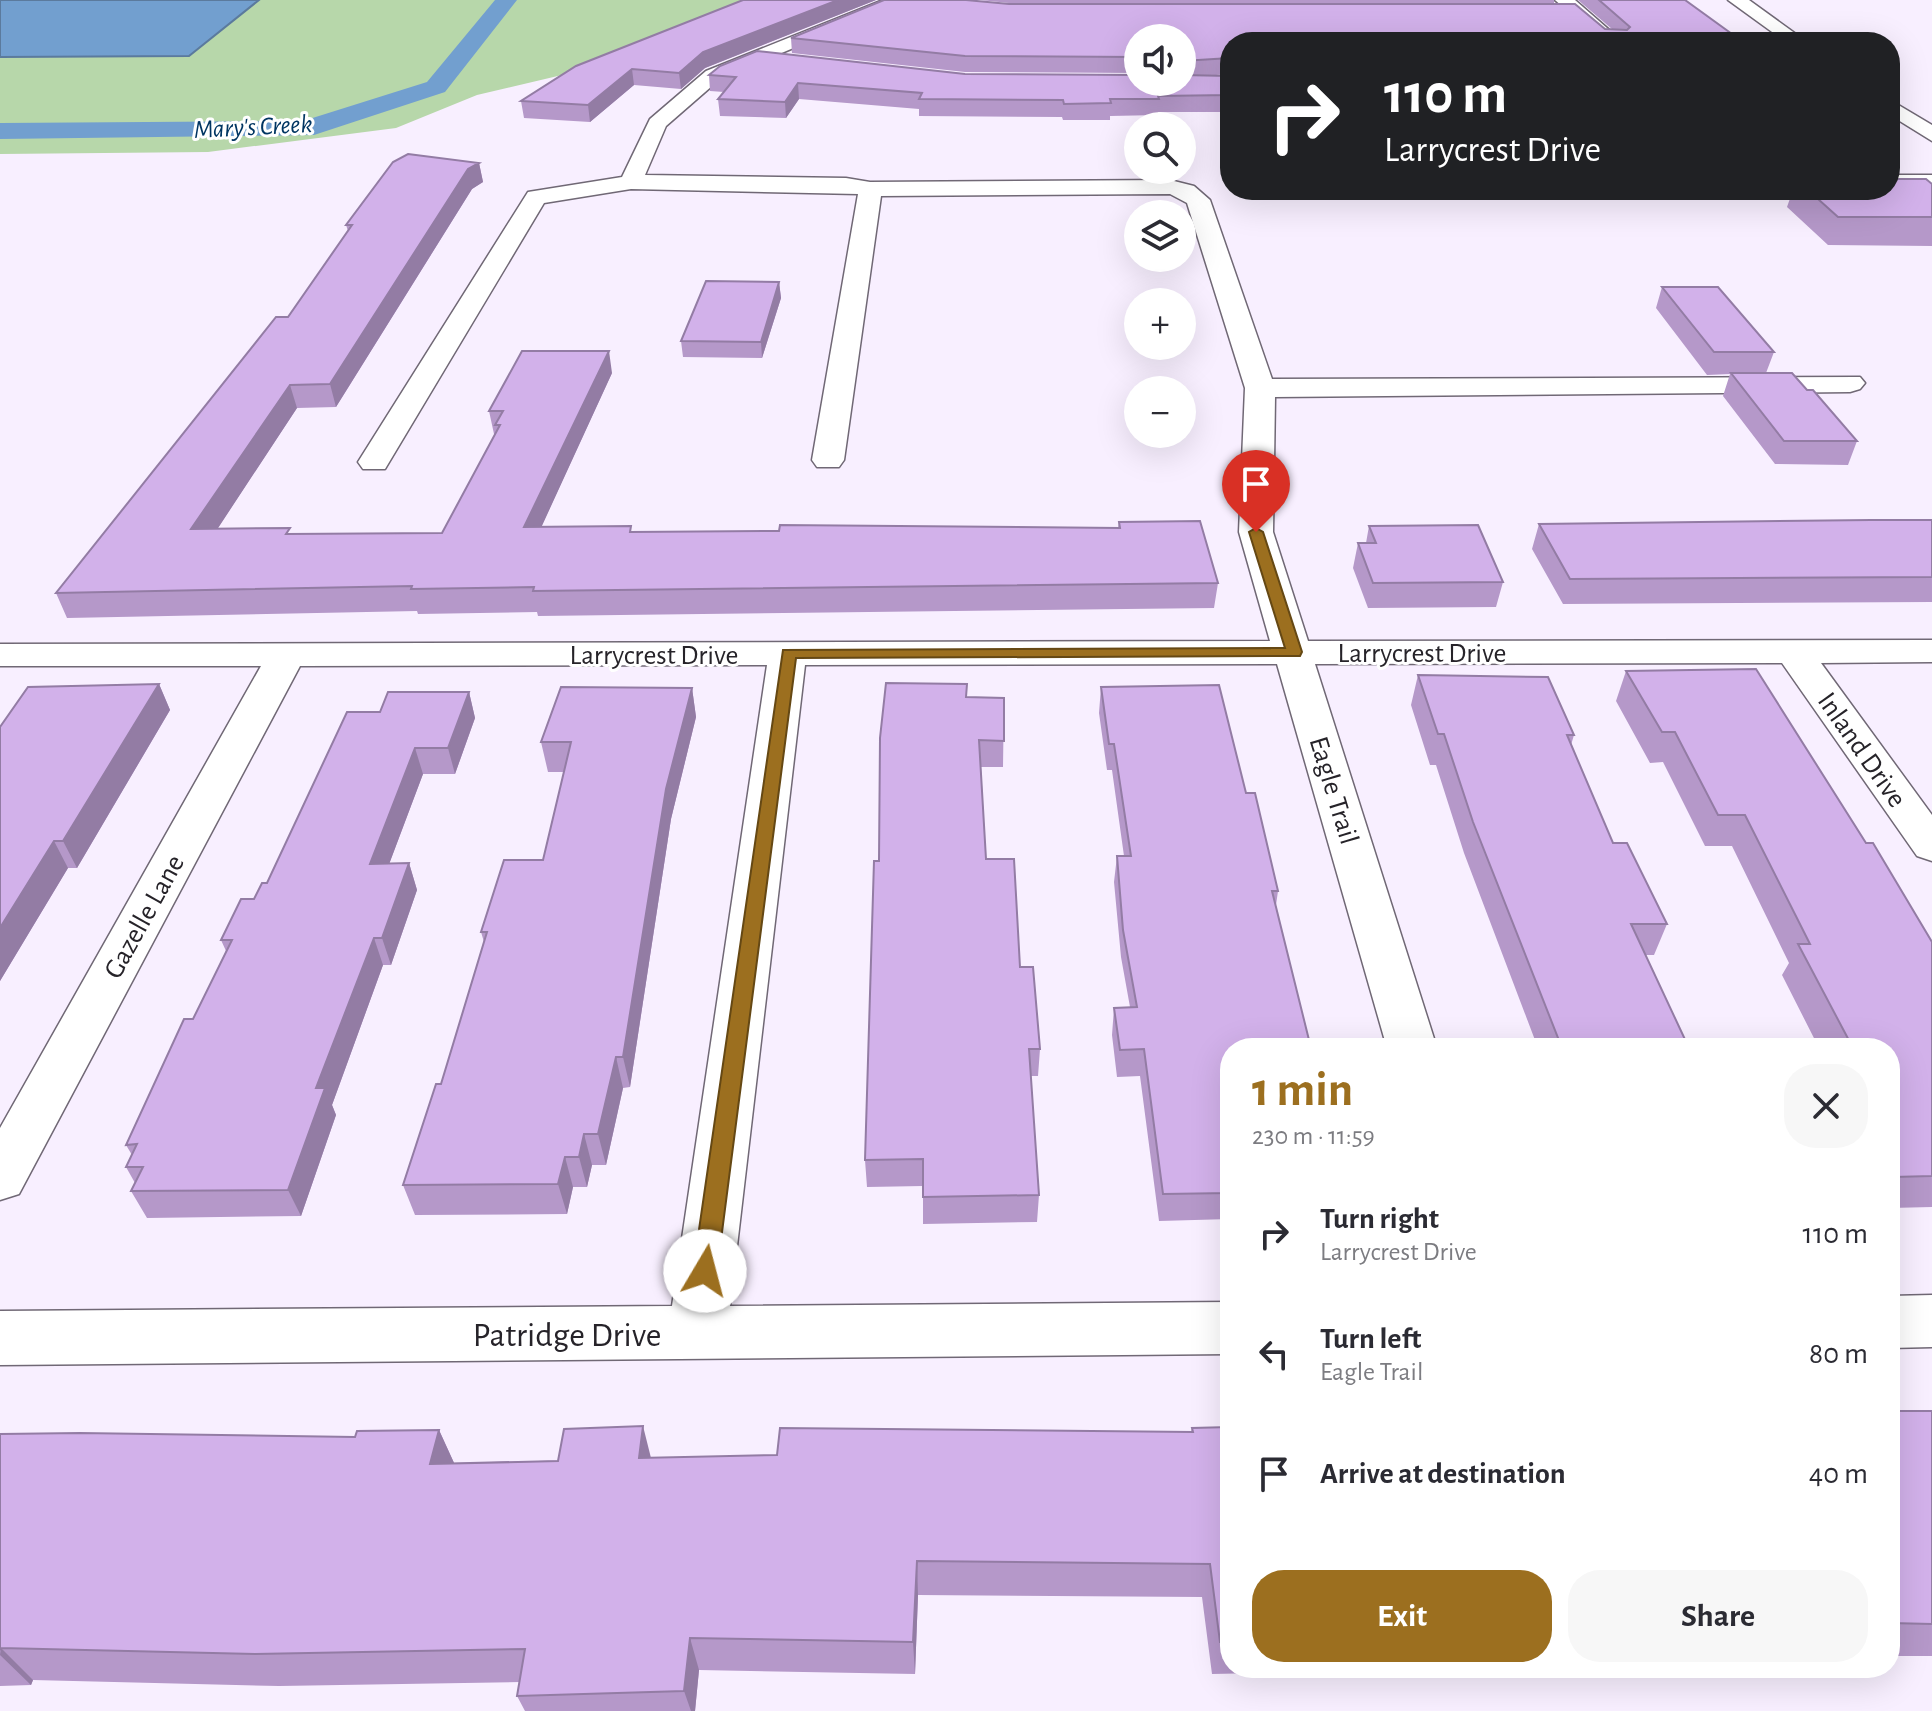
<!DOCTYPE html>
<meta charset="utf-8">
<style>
:root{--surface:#fff;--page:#f7f7f7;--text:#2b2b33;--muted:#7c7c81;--accent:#9c6f1f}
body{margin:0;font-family:"Alegreya Sans",sans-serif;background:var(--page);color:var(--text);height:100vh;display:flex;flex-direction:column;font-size:30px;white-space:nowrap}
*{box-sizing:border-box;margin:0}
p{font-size:26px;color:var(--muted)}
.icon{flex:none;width:44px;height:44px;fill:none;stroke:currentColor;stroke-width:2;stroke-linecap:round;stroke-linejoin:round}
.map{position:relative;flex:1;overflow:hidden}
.details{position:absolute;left:1220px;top:1038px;width:680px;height:640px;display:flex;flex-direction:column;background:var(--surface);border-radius:32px;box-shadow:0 8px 32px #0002}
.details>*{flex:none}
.top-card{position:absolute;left:1220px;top:32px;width:680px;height:168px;border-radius:32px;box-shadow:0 8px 32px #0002;background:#202124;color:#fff;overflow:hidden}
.tools{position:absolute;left:1124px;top:24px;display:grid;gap:16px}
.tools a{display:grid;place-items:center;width:72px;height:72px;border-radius:50%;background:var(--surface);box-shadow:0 8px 32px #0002;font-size:40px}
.pin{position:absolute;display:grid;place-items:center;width:68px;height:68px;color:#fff;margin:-82px -34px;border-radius:50% 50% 50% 0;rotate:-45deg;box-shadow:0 0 8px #0007}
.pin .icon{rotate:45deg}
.me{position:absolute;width:88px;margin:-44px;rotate:8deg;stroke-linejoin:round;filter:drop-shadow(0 0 6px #0008)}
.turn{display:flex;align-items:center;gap:28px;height:168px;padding:0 32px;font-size:36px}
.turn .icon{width:104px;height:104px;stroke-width:2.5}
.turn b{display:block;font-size:56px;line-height:68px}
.round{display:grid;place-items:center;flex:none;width:84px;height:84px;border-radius:32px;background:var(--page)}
.summary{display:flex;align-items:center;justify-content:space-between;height:136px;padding:0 32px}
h1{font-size:48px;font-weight:600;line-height:60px;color:var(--accent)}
.button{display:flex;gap:16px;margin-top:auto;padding:16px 32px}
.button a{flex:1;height:92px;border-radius:32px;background:var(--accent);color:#fff;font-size:32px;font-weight:600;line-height:92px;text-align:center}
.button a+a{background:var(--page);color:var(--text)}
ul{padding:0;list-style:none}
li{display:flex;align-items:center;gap:24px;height:120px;padding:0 32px}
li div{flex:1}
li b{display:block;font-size:30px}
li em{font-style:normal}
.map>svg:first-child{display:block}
.green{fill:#b7d7aa}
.water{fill:#729fcf;stroke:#5b7a9d;stroke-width:2}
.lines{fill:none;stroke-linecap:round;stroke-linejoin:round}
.canal{fill:#729fcf;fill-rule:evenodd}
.minor-casing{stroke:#706875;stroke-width:3}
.tertiary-casing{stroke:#706875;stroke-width:3}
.minor{fill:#fff;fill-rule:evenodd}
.tertiary{fill:#fff;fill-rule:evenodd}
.wall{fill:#b598c9}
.shaded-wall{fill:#937ca4}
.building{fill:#d2b1ea;stroke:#937ca4;stroke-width:2}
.route{fill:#9c6f1f;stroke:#654814;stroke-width:2}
.labels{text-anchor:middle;stroke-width:6;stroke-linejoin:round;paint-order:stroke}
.far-water-label{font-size:26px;font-style:italic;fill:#003562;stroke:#fff}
.street-label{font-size:28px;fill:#262329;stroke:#fff}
.near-street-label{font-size:34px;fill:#262329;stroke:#fff}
</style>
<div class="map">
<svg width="1932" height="1711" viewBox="0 0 1932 1711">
<rect width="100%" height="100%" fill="#f8efff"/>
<path class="green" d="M 0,0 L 755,0 L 562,75 L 477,95 L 396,128 L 208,152 L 0,154 Z"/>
<path class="water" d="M 0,0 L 259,0 L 189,56 L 0,57 Z"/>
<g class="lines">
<path class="canal" d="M 495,0 L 517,0 L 445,92 L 314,135 L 0,139 L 0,123 L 303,121 L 427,82 Z"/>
<g class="minor-casing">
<path id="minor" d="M 883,0 L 907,0 L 720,79 L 666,126 L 645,175 L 846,178 L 870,182 L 1170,180 L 1194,186 L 1210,200 L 1272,379 L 1860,377 L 1865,383 L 1860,389 L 1850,392 L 1275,397 L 1273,532 L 1308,641 L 1932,640 L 1932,662 L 1821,663 L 1932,815 L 1932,861 L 1917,856 L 1782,663 L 1315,664 L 1437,1048 L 1387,1048 L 1277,664 L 805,665 L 730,1306 L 1230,1302 L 1230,1354 L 0,1365 L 0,1311 L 672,1306 L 767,665 L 300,666 L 19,1194 L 0,1200 L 0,1128 L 261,666 L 0,666 L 0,644 L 1270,641 L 1239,532 L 1245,388 L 1187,203 L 1170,194 L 881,196 L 844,460 L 839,467 L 817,467 L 812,460 L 858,194 L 631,189 L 544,203 L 385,469 L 363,469 L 358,462 L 528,192 L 622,177 L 650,119 L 706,71 Z
M 1555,0 L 1575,0 L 1623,42 L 1603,42 Z
M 1890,175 L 1932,175 L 1932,189 L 1890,189 Z
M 1932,1295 L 1932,1347 L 1890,1348 L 1890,1296 Z"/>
</g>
<g class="tertiary-casing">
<path id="tertiary" d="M 1728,0 L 1749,0 L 1807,42 L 1786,42 Z
M 1890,100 L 1932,125 L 1932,141 L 1890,115 Z"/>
</g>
<use href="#minor" class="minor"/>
<use href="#tertiary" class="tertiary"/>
</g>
<path class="wall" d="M 743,0 L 876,0 L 705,68 L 681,89 L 634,85 L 590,122 L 524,118 L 521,101 Z
M 980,0 L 1554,0 L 1554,3 L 1009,3 Z
M 1578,0 L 1685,0 L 1743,42 L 1230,42 L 1230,74 L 1202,76 L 1230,76 L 1230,112 L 1158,112 L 1158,115 L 1110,116 L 1110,120 L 1063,120 L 1062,117 L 919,116 L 919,109 L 799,99 L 786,118 L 720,116 L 718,99 L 724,92 L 710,91 L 709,75 L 965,74 L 1182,82 L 1182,38 L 1138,38 L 1138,73 L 965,72 L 792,53 L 791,38 L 1009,4 L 1612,29 Z
M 479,163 L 483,182 L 472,189 L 336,407 L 297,408 L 217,529 L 292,534 L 442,533 L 496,434 L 494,434 L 489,411 L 612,373 L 541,527 L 632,532 L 1118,528 L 1119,522 L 1218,583 L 1214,608 L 538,616 L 537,612 L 418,614 L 417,611 L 67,618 L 56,593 L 288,317 L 348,231 L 346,225 Z
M 1932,184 L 1932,246 L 1828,245 L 1787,207 L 1793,190 L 1890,190 Z
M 779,282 L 781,298 L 762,358 L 683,357 L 681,341 Z
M 1662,287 L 1774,352 L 1766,373 L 1807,390 L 1857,441 L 1848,465 L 1775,464 L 1723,396 L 1730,374 L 1707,375 L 1656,308 Z
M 1932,520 L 1932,602 L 1563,604 L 1532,549 L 1539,524 Z
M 1369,526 L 1503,582 L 1496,607 L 1368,608 L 1353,568 L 1358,543 L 1366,543 Z
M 1626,671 L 1866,843 L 1932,942 L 1932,1207 L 1890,1208 L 1890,1048 L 1819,1048 L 1782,975 L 1789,963 L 1732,846 L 1705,846 L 1663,762 L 1650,763 L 1616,701 Z
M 1418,675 L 1574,735 L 1571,745 L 1613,843 L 1667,924 L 1654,955 L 1645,955 L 1689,1048 L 1538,1048 L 1464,853 L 1436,765 L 1430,765 L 1411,705 Z
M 159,684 L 170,710 L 77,868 L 68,868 L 0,981 L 0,727 Z
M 1101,687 L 1246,793 L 1278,891 L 1276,905 L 1230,1048 L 1230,1219 L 1159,1221 L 1140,1076 L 1117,1077 L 1112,1035 L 1114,1008 L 1130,1007 L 1121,957 L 1114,882 L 1117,856 L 1124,856 L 1112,770 L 1107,770 L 1099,713 Z
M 692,688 L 696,717 L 671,819 L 630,1087 L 623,1088 L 606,1165 L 592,1165 L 587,1187 L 573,1187 L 567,1214 L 415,1215 L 403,1185 L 441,1084 L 484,942 L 481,932 L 543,860 L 564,772 L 548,772 L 541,742 Z
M 469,692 L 475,718 L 455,774 L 423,774 L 389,864 L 409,863 L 417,890 L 391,965 L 383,965 L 332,1105 L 336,1115 L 301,1216 L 147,1218 L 131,1191 L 135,1183 L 126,1167 L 132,1155 L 126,1145 L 193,1019 L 226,951 L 221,940 L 267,883 L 380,712 Z
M 967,697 L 1004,698 L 1003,767 L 981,767 L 986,859 L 1020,967 L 1040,1049 L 1038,1076 L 1031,1076 L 1039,1195 L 1037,1222 L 923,1224 L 923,1186 L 867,1187 L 865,1160 L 879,861 Z
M 1890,1411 L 1932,1411 L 1932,1656 L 1890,1656 Z
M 1230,1427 L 1230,1668 L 1367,1668 L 1366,1671 L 1212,1674 L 1202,1597 L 918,1595 L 915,1674 L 699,1670 L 695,1711 L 525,1711 L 517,1696 L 520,1682 L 279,1686 L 33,1680 L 31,1685 L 0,1686 L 0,1434 L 355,1437 L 439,1430 L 454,1463 L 777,1455 L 1191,1432 L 1192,1428 Z"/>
<path class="shaded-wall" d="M 838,0 L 876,0 L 705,68 L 681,89 L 679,73 L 703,52 Z
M 632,69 L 634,85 L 590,122 L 588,105 Z
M 798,83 L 799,99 L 786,118 L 785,102 Z
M 479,163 L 483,182 L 472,189 L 336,407 L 330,384 L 468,169 Z
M 779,282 L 781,298 L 762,358 L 761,342 Z
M 609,351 L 612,373 L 530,552 L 524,527 Z
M 290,385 L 297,408 L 201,554 L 191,529 Z
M 159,684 L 170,710 L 77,868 L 63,841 Z
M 692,688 L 696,717 L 671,819 L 630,1087 L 623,1057 L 666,789 Z
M 469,692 L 475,718 L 455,774 L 448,748 Z
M 415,748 L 423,774 L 379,891 L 370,864 Z
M 54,841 L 68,868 L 0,981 L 0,928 Z
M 409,863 L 417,890 L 391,965 L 382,938 Z
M 374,938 L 383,965 L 332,1105 L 336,1115 L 301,1216 L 288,1190 L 316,1088 Z
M 616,1057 L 623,1088 L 606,1165 L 598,1134 Z
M 584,1134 L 592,1165 L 587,1187 L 579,1157 Z
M 565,1157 L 573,1187 L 567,1214 L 558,1184 Z
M 643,1426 L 652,1462 L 639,1458 Z
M 439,1430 L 455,1465 L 430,1464 Z
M 917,1561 L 918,1595 L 915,1674 L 913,1642 Z
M 690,1638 L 699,1670 L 695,1711 L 691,1711 L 684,1691 Z
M 1,1648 L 33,1680 L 31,1685 L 0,1655 Z"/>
<path class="building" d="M 743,0 L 838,0 L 703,52 L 679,73 L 632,69 L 588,105 L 521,101 L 576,66 Z
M 884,0 L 966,0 L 1009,4 L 1575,4 L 1605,29 L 1627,30 L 1630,27 L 1599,0 L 1685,0 L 1743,42 L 1230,42 L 1230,58 L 1182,61 L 1182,38 L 1138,38 L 1138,57 L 965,56 L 791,38 Z
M 757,51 L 965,74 L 1138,75 L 1138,82 L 1182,82 L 1182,75 L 1230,76 L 1230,95 L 1158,96 L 1159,99 L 1110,99 L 1111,103 L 1064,104 L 1063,100 L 919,99 L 922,93 L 798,83 L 785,102 L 718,99 L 736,77 L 709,75 L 720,66 Z
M 408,154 L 479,163 L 468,169 L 330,384 L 290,385 L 191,529 L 290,528 L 286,534 L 442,533 L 500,425 L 495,425 L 503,411 L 489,411 L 522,351 L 609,351 L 524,527 L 631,526 L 630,532 L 779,531 L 780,525 L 1120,528 L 1119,522 L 1200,521 L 1218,583 L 533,591 L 534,587 L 411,589 L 412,586 L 56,593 L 276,317 L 288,317 L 352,225 L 346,225 L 393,162 Z
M 1890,179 L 1926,179 L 1932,184 L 1932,217 L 1838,217 L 1808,190 L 1890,190 Z
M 706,281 L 779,282 L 761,342 L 681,341 Z
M 1662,287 L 1718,287 L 1774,352 L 1714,352 Z
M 1731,373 L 1792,373 L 1807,390 L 1813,390 L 1857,441 L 1784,441 Z
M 1871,520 L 1932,520 L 1932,577 L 1570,579 L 1539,524 Z
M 1478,525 L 1503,582 L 1373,583 L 1358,543 L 1376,543 L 1369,526 Z
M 1756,669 L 1866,843 L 1873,843 L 1932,942 L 1932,1176 L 1893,1177 L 1890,1173 L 1890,1048 L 1853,1048 L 1798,944 L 1810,944 L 1745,815 L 1718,815 L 1675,732 L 1662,732 L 1626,671 Z
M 1418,675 L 1548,677 L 1574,735 L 1567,735 L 1613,843 L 1627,843 L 1667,924 L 1631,924 L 1689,1048 L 1562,1048 L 1473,822 L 1444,734 L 1438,734 Z
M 886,683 L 967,684 L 966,697 L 1004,698 L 1004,741 L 979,740 L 986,859 L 1014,859 L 1020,967 L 1033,967 L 1040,1049 L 1029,1049 L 1039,1195 L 923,1197 L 923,1159 L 865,1160 L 874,861 L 879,861 L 880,738 Z
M 159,684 L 63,841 L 54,841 L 0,928 L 0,727 L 28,687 Z
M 1219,685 L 1246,793 L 1255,793 L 1278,891 L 1272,891 L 1311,1048 L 1230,1048 L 1230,1193 L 1163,1194 L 1144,1049 L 1120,1050 L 1114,1008 L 1137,1007 L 1123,930 L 1117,856 L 1131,856 L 1114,744 L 1109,744 L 1101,687 Z
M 561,687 L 692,688 L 666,789 L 623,1057 L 616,1057 L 598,1134 L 584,1134 L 579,1157 L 565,1157 L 558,1184 L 403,1185 L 436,1084 L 441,1084 L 487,932 L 481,932 L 504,860 L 543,860 L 571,742 L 541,742 Z
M 388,692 L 469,692 L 448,748 L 415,748 L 370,864 L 409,863 L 382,938 L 374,938 L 316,1088 L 325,1088 L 288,1190 L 131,1191 L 143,1167 L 126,1167 L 137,1144 L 126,1145 L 184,1019 L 193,1019 L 232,940 L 221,940 L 241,899 L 254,899 L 262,883 L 267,883 L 347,712 L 380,712 Z
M 1890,1411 L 1932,1411 L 1932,1624 L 1890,1623 Z
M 643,1426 L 639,1458 L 777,1455 L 780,1428 L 1193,1432 L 1192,1428 L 1230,1427 L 1230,1642 L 1220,1642 L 1210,1564 L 917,1561 L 913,1642 L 690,1638 L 684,1691 L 517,1696 L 525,1649 L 255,1654 L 1,1648 L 0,1650 L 0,1434 L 80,1433 L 355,1437 L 357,1431 L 439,1430 L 430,1464 L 558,1461 L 564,1429 Z"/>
<path class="route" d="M 1256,528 L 1263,532 L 1302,652 L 1300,656 L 796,658 L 717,1271 L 713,1278 L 705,1281 L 697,1278 L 693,1271 L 783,650 L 1285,648 L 1249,532 Z"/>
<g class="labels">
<g class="far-water-label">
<text transform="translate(253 126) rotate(-3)" y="9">Mary's Creek</text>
</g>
<g class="street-label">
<text x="1422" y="662">Larrycrest Drive</text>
<text x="654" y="664">Larrycrest Drive</text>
<text transform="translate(1863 749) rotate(55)" y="10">Inland Drive</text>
<text transform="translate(1335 790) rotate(73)" y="10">Eagle Trail</text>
<text transform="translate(143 916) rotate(-61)" y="10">Gazelle Lane</text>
</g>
<g class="near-street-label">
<text x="567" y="1346">Patridge Drive</text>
</g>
</g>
</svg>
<div class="tools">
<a><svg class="icon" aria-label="sound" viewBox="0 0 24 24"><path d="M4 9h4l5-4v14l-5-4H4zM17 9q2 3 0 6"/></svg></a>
<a><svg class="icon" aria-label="search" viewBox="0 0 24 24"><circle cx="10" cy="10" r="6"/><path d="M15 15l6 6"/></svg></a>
<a><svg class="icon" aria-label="layers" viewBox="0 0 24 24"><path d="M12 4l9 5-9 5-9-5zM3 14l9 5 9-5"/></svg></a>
<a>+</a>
<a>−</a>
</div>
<div class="pin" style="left:1256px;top:532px;background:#d93025"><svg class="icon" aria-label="arrive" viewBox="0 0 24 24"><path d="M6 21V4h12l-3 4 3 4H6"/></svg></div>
<svg class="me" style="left:705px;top:1271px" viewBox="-20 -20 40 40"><circle r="19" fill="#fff"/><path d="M0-13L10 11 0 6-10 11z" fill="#9c6f1f"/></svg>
<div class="top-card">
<div class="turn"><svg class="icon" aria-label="right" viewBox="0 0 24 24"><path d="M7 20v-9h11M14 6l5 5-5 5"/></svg><div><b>110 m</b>Larrycrest Drive</div></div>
</div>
<section class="details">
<div class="summary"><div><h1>1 min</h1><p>230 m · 11:59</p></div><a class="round"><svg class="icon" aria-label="close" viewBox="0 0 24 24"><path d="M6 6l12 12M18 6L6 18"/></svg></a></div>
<ul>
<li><svg class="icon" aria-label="right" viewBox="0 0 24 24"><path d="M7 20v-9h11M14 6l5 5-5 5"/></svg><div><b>Turn right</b><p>Larrycrest Drive</p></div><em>110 m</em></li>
<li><svg class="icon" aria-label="left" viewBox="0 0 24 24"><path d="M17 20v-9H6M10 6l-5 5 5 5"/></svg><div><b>Turn left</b><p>Eagle Trail</p></div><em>80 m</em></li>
<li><svg class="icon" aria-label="arrive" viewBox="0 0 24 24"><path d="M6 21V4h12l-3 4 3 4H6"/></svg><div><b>Arrive at destination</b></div><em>40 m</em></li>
</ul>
<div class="button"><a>Exit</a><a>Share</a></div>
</section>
</div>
